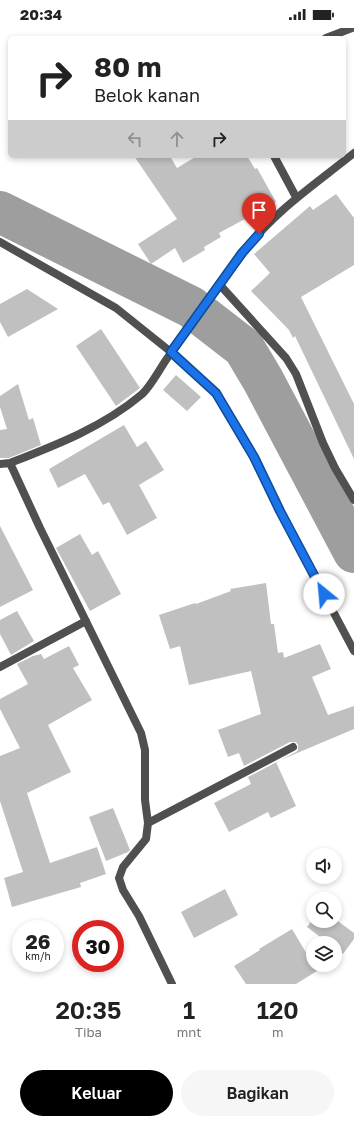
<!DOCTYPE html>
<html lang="id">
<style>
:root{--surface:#fff;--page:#f6f6f6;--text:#222;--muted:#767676;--accent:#000}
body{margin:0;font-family:"Golos Text",sans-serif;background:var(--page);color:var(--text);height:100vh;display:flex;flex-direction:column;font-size:15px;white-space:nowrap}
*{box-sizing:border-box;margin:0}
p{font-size:13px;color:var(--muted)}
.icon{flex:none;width:22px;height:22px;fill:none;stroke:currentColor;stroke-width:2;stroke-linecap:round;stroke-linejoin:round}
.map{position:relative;height:956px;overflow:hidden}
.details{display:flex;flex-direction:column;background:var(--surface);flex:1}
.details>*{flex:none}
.guide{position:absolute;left:8px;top:8px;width:338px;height:122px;border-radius:6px;box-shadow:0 2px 6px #0003;background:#fff;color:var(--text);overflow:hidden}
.buttons{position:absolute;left:306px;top:820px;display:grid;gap:8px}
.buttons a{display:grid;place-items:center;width:36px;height:36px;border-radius:50%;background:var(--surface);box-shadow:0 2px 6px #0003;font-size:20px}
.speed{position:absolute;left:12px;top:892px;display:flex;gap:8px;font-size:20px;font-weight:700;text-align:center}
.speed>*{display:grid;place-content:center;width:52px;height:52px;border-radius:50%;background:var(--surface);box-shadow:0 2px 6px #0003;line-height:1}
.speed small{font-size:10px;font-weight:400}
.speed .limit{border:6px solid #d22;background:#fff;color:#111}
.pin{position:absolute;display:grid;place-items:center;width:34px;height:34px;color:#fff;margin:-41px -17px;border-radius:50% 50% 50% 0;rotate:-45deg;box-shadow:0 0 4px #0007}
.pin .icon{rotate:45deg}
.me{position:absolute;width:44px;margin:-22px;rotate:332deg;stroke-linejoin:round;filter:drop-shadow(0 0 3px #0008)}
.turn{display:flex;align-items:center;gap:14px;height:84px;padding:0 20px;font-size:18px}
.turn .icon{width:52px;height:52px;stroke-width:2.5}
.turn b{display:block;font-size:28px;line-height:34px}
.lanes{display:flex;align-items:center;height:38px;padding:0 20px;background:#0003;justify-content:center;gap:20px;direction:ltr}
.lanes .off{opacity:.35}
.eta{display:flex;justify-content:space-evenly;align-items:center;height:68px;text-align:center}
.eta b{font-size:24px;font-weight:600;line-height:28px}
.primary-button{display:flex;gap:8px;margin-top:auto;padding:8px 20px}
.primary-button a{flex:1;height:46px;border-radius:24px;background:var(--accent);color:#fff;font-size:16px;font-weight:600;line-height:46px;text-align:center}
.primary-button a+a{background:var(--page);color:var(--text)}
.status{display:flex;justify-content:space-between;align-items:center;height:28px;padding:0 20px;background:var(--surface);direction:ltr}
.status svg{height:11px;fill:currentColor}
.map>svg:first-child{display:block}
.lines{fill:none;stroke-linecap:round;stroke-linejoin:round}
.river{stroke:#9e9e9e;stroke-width:42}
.building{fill:#c0c0c0}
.minor{stroke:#505050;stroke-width:8}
.route-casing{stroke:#114b97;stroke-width:10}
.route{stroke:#1a73e8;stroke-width:7}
</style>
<div class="status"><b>20:34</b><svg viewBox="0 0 49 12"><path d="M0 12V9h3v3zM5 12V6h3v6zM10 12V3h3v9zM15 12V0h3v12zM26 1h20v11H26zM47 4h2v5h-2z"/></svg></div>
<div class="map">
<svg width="354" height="956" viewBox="0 0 354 956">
<rect width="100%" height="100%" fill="#fff"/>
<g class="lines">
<path class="river" d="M 0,184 L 191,279 L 244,320 L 263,352 L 354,524"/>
</g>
<path class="building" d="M 134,128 L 170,128 L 177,140 L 197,128 L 247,128 L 255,141 L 257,140 L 276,174 L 219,205 L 221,209 L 204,219 L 205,222 L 183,235 L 175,220 L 151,236 L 138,216 L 177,191 Z
M 336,166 L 354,190 L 354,237 L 301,269 L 354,376 L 354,431 L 295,308 L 293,310 L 289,302 L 251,263 L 270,245 L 254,226 L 310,178 L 313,182 Z
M 27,261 L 58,281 L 8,309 L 0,294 L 0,276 Z
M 101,301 L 140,360 L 116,378 L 76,318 Z
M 176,347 L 201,369 L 187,383 L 163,362 Z
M 18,356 L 29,392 L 33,390 L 41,417 L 9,430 L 0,430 L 0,402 L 7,401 L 0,379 L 0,368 Z
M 124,397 L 137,419 L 146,413 L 164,442 L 139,457 L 157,490 L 127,507 L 109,474 L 103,477 L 85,446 L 58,460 L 49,441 Z
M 0,498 L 33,562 L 0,579 Z
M 80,506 L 92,527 L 98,523 L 121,566 L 90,583 L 56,520 Z
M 266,555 L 271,596 L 274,596 L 278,625 L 283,624 L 284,630 L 320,616 L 331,641 L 312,649 L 328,687 L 354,678 L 354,701 L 276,734 L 296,778 L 271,790 L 268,784 L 229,804 L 214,775 L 251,756 L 248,749 L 296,724 L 298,722 L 298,717 L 296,714 L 290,714 L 244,738 L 239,725 L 228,729 L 218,702 L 261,686 L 251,643 L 189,657 L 180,618 L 170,621 L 159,587 L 195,575 L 196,576 L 231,563 L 230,561 Z
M 17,583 L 34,613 L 11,627 L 0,606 L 0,592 Z
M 69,618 L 79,637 L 73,640 L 92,672 L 48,697 L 71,744 L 27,765 L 50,835 L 97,819 L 106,846 L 80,855 L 81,859 L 12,879 L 4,850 L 23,844 L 0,773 L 0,728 L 20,720 L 0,681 L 0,671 L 28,656 L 17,636 L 33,628 L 41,626 L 44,631 Z
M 113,780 L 130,822 L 128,824 L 106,833 L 89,789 Z
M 225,861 L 238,887 L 194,910 L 181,884 Z
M 313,891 L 313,893 L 335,893 L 335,891 L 354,905 L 354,911 L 343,926 L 335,920 L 335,915 L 328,915 L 307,899 Z
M 292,901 L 317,943 L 296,956 L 246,956 L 234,938 L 260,922 L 259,921 Z"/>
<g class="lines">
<path class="minor" d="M 326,10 L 352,0
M 274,128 L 296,169
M 0,214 L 116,280 L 171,324 L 216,365 L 254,429 L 280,483 L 354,623
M 220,257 L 286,330 L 296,346 L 323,415 L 335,440 L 354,472
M 10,435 L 40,500 L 141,705 L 145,722 L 145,772 L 148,795 L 293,719
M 0,436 L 10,435 C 56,417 103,399 141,367 C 151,359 162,336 171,325 C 194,292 218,259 242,226 C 274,183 313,158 354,125
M 0,639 L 86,593
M 148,795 L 146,811 L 123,839 L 119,850 L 123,862 L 139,888 L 172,956"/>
</g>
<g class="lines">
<g class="route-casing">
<path id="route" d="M 259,206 L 242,225 L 171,324 L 216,365 L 254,429 L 280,483 L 324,566"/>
</g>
<use href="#route" class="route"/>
</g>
</svg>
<div class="buttons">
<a><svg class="icon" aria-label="sound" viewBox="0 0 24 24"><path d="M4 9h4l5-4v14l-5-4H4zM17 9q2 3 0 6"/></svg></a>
<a><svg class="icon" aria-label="search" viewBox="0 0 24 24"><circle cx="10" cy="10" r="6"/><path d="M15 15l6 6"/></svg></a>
<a><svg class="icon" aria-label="layers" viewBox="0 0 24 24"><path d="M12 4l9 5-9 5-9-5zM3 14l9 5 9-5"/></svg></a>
</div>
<div class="speed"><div>26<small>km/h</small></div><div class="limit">30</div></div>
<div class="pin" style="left:259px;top:206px;background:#d93025"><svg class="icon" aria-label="arrive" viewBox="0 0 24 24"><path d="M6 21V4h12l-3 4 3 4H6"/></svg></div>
<svg class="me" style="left:324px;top:566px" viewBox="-20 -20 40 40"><circle r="19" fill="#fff"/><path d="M0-13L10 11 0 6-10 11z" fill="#1a73e8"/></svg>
<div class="guide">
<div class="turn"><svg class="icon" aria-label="right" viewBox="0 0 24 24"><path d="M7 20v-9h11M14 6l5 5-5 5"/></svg><div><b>80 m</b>Belok kanan</div></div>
<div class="lanes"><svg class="icon off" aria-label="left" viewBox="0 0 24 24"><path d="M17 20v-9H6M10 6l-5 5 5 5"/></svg><svg class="icon off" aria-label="ahead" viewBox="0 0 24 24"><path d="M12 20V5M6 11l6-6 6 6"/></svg><svg class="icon" aria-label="right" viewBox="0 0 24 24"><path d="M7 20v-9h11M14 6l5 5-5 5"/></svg></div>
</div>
</div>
<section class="details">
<div class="eta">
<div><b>20:35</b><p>Tiba</p></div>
<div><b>1</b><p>mnt</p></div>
<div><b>120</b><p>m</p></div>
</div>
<div class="primary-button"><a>Keluar</a><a>Bagikan</a></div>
</section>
